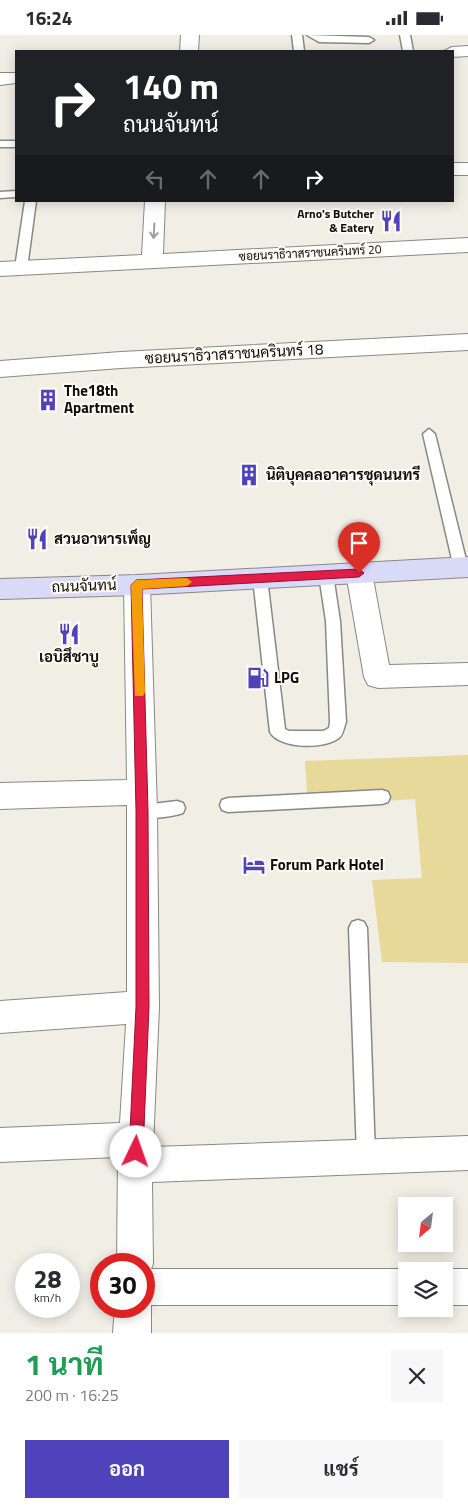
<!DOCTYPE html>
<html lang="th">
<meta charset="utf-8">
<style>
:root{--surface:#fff;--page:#f7f7f7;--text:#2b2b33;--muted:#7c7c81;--accent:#4e43ba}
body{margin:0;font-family:"Titillium Web",Sarabun,sans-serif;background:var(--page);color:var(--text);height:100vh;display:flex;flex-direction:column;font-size:19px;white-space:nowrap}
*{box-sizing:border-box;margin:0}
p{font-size:16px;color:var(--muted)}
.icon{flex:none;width:28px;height:28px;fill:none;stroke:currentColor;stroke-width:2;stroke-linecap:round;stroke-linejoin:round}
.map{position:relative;height:1298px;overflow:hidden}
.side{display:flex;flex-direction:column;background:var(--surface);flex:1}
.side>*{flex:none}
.banner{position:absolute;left:15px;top:15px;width:439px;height:152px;border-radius:0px;box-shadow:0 2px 12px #0003;background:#202124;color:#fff;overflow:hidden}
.needle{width:32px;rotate:208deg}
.controls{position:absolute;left:398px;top:1162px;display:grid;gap:10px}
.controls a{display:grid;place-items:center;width:55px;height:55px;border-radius:0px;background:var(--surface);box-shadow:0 2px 12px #0003;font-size:25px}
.speed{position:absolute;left:15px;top:1218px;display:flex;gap:10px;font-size:25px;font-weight:700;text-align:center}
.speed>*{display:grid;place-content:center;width:65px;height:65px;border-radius:50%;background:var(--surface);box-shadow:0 2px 12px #0003;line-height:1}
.speed small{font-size:12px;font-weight:400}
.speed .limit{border:8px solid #d22;background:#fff;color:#111}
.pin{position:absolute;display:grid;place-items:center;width:42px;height:42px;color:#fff;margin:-51px -21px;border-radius:50% 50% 50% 0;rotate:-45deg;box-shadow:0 0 5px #0007}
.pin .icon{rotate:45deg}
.me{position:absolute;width:55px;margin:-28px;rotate:3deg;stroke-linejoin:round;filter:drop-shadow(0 0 4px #0008)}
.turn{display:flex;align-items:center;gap:18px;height:105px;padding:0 25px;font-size:22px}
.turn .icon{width:65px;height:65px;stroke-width:2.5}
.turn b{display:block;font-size:35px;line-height:42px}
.lanes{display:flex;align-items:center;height:48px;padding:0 25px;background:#0003;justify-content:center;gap:25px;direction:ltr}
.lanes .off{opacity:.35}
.round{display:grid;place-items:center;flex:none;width:52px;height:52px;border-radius:0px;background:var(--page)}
.summary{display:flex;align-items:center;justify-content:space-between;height:85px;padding:0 25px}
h1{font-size:30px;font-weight:700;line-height:38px;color:#1e9e55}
.cta{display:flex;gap:10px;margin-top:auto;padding:10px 25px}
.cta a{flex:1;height:58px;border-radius:0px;background:var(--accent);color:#fff;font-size:20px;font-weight:700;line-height:58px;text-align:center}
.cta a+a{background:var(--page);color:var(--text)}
.status{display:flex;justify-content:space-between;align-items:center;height:35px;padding:0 25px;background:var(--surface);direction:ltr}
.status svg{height:14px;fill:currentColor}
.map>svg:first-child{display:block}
.green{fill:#e7d999}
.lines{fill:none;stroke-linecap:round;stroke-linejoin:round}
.service-casing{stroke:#8a8981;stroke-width:3}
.minor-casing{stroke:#8a8981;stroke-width:2}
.tertiary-casing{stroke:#8a8981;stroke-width:2}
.secondary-casing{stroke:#8a8981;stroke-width:2}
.service{fill:#fff;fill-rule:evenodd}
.minor{fill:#fff;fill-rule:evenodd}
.tertiary{fill:#fff;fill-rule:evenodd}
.secondary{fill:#d9d9f8;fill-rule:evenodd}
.oneway{stroke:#9f9e9d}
.route{fill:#e11d48;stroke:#92132f}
.slow{fill:#f59e0b}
.labels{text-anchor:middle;stroke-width:4;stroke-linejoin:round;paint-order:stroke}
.far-poi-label{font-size:12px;font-weight:bold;fill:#0e0d0a;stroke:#fdfbf3;text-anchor:end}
.far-street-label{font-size:12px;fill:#0e0d0a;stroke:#fdfbf3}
.street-label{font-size:15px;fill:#0e0d0a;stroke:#fdfbf3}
.poi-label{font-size:15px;font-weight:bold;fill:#0e0d0a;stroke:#fdfbf3;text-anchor:start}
</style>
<div class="status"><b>16:24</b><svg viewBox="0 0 49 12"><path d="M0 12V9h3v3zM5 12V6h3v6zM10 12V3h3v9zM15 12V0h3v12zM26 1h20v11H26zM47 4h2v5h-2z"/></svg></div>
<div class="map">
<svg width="468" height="1298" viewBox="0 0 468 1298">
<rect width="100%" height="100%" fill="#f0eee5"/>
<path class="green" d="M 468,720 L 468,928 L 382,927 L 372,845 L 422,843 L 415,764 L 308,771 L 305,726 Z"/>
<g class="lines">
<g class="service-casing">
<path id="service" d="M 292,0 L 302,0 L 304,16 L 294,16 Z
M 307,0 L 369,2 L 374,5 L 369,8 L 319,7 Z
M 400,0 L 410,0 L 413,16 L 403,16 Z
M 0,106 L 16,106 L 16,112 L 0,112 Z
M 16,156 L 16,162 L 0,163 L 0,157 Z
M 25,166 L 36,166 L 27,233 L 21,237 L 15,233 Z
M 429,394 L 435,399 L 468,533 L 466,537 L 456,537 L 454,533 L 423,399 Z
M 326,535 L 331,536 L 333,540 L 340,586 L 346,687 C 344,692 343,699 340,702 C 327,715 279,714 270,697 L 253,543 L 255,539 L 265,539 L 267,543 L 285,694 L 289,696 L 323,696 L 329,693 L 330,687 L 326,586 L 319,540 L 321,536 Z
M 382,755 L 388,757 L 390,762 L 388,767 L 382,769 L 228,777 L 222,775 L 220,770 L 222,765 L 228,763 Z
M 177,766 L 183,768 L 185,773 L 183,778 C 171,782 148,785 136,781 L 134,776 L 136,771 Z
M 358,885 L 364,887 L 367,893 L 375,1120 L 373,1127 L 366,1129 L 359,1127 L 357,1120 L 349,893 L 352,887 Z"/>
</g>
<g class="minor-casing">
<path id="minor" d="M 181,0 L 199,0 L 198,16 L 180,16 Z
M 452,128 L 468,128 L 468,140 L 452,140 Z
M 145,166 L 165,166 L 163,219 L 468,203 L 468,217 L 0,241 L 0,227 L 142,220 Z
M 468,299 L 468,315 L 121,333 L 0,342 L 0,326 L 121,317 Z
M 359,528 L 368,531 L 372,538 L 389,630 L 468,628 L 468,650 L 378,653 L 368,650 L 364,642 L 346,538 L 350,531 Z
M 137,540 L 146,543 L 150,550 L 157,776 L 159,972 L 153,1112 L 468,1101 L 468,1135 L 152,1147 L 153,1229 L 151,1234 L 406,1234 L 412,1236 L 406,1236 L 406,1270 L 151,1270 L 151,1298 L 113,1298 L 115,1271 L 144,1271 L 144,1229 L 117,1229 L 118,1122 L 0,1127 L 0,1093 L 120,1088 L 126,989 L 0,998 L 0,966 L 127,957 L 127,770 L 0,774 L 0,748 L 127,745 L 124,550 L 128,543 Z
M 444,1234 L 468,1234 L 468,1270 L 444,1270 L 444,1236 L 438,1236 Z"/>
</g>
<g class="tertiary-casing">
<path id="tertiary" d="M 468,11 L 468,21 L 452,22 L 452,16 L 444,16 L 452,12 Z
M 0,38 L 16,38 L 16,48 L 0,50 Z"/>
</g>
<g class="secondary-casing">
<path id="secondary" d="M 468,522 L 468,542 L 137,560 L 0,564 L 0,544 L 137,540 Z"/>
</g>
<use href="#service" class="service"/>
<use href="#minor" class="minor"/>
<use href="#tertiary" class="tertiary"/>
<use href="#secondary" class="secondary"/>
</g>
<defs><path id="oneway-shaft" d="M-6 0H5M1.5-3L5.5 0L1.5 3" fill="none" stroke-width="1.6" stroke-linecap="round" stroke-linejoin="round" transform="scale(1.25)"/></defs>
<use class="oneway" href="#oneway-shaft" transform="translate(154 196) rotate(93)"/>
<path class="route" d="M 359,534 L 364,538 L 359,542 L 142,554 L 148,776 L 149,972 L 143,1117 L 141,1122 L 136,1124 L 131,1122 L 129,1117 L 136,972 L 136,776 L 131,550 L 136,545 Z"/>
<path class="slow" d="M 187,543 L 192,547 L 187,551 L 142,554 L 145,657 L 143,661 L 135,661 L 131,550 L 136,545 Z"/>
<defs>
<g id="restaurant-bare" transform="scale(1.725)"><path d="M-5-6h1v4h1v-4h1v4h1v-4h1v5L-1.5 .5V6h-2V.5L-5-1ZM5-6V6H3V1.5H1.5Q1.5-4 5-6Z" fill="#4e43ba" stroke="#fdfbf3" stroke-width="2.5" paint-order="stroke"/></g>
<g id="building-bare" transform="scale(1.725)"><path d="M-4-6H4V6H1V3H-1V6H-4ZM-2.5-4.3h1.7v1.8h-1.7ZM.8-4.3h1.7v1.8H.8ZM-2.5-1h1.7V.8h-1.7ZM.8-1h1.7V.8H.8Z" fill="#4e43ba" stroke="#fdfbf3" stroke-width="2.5" paint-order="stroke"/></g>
<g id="fuel-bare" transform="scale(1.725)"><path d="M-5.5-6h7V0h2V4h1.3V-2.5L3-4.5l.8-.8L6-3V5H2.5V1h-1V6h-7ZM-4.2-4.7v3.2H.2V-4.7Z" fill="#4e43ba" stroke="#fdfbf3" stroke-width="2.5" paint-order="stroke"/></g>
<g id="hotel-bare" transform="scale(1.725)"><path d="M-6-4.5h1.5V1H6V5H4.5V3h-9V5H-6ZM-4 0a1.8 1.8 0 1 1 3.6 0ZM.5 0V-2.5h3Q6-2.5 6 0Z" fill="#4e43ba" stroke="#fdfbf3" stroke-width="2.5" paint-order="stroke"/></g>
</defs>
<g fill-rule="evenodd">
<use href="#restaurant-bare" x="391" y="186"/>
<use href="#building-bare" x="48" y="365"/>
<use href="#building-bare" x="249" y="440"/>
<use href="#restaurant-bare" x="37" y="504"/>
<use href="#restaurant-bare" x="69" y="599"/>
<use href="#fuel-bare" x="258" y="643"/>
<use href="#hotel-bare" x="254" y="830"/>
</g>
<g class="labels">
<g class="far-poi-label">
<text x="374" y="183">Arno's Butcher<tspan x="374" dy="14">&amp; Eatery</tspan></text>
</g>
<g class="far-street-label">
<text transform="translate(310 218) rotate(-3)" y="4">ซอยนราธิวาสราชนครินทร์ 20</text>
</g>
<g class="street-label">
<text transform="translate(234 319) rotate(-3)" y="5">ซอยนราธิวาสราชนครินทร์ 18</text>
<text transform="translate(84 551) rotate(-2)" y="5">ถนนจันทน์</text>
</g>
<g class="poi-label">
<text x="64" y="361">The18th<tspan x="64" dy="17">Apartment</tspan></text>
<text x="266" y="445">นิติบุคคลอาคารชุดนนทรี</text>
<text x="54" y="509">สวนอาหารเพ็ญ</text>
<text x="69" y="627" text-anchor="middle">เอบิสึชาบู</text>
<text x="274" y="648">LPG</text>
<text x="270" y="835">Forum Park Hotel</text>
</g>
</g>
</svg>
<div class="controls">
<a><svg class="needle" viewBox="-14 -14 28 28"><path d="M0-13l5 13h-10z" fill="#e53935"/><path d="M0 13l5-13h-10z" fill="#7c7c81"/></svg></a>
<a><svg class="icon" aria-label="layers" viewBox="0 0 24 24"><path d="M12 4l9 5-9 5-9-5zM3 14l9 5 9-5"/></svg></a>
</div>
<div class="speed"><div>28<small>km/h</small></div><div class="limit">30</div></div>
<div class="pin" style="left:359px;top:538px;background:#d93025"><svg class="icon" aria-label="arrive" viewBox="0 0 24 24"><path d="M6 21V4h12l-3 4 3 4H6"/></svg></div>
<svg class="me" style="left:136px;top:1117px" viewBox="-20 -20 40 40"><circle r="19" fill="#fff"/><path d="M0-13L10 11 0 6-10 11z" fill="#e11d48"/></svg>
<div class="banner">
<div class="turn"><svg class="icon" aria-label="right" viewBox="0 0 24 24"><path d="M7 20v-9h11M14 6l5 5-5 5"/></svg><div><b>140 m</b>ถนนจันทน์</div></div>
<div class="lanes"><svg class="icon off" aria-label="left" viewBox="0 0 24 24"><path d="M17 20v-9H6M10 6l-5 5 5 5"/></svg><svg class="icon off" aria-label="ahead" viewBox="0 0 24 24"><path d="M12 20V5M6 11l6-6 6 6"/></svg><svg class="icon off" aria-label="ahead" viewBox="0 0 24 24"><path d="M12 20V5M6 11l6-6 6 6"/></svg><svg class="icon" aria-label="right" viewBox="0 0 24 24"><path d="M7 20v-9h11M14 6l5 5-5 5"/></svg></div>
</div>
</div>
<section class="side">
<div class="summary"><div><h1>1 นาที</h1><p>200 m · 16:25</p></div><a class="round"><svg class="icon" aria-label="close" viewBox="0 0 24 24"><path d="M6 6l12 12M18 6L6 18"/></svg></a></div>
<div class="cta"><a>ออก</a><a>แชร์</a></div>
</section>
